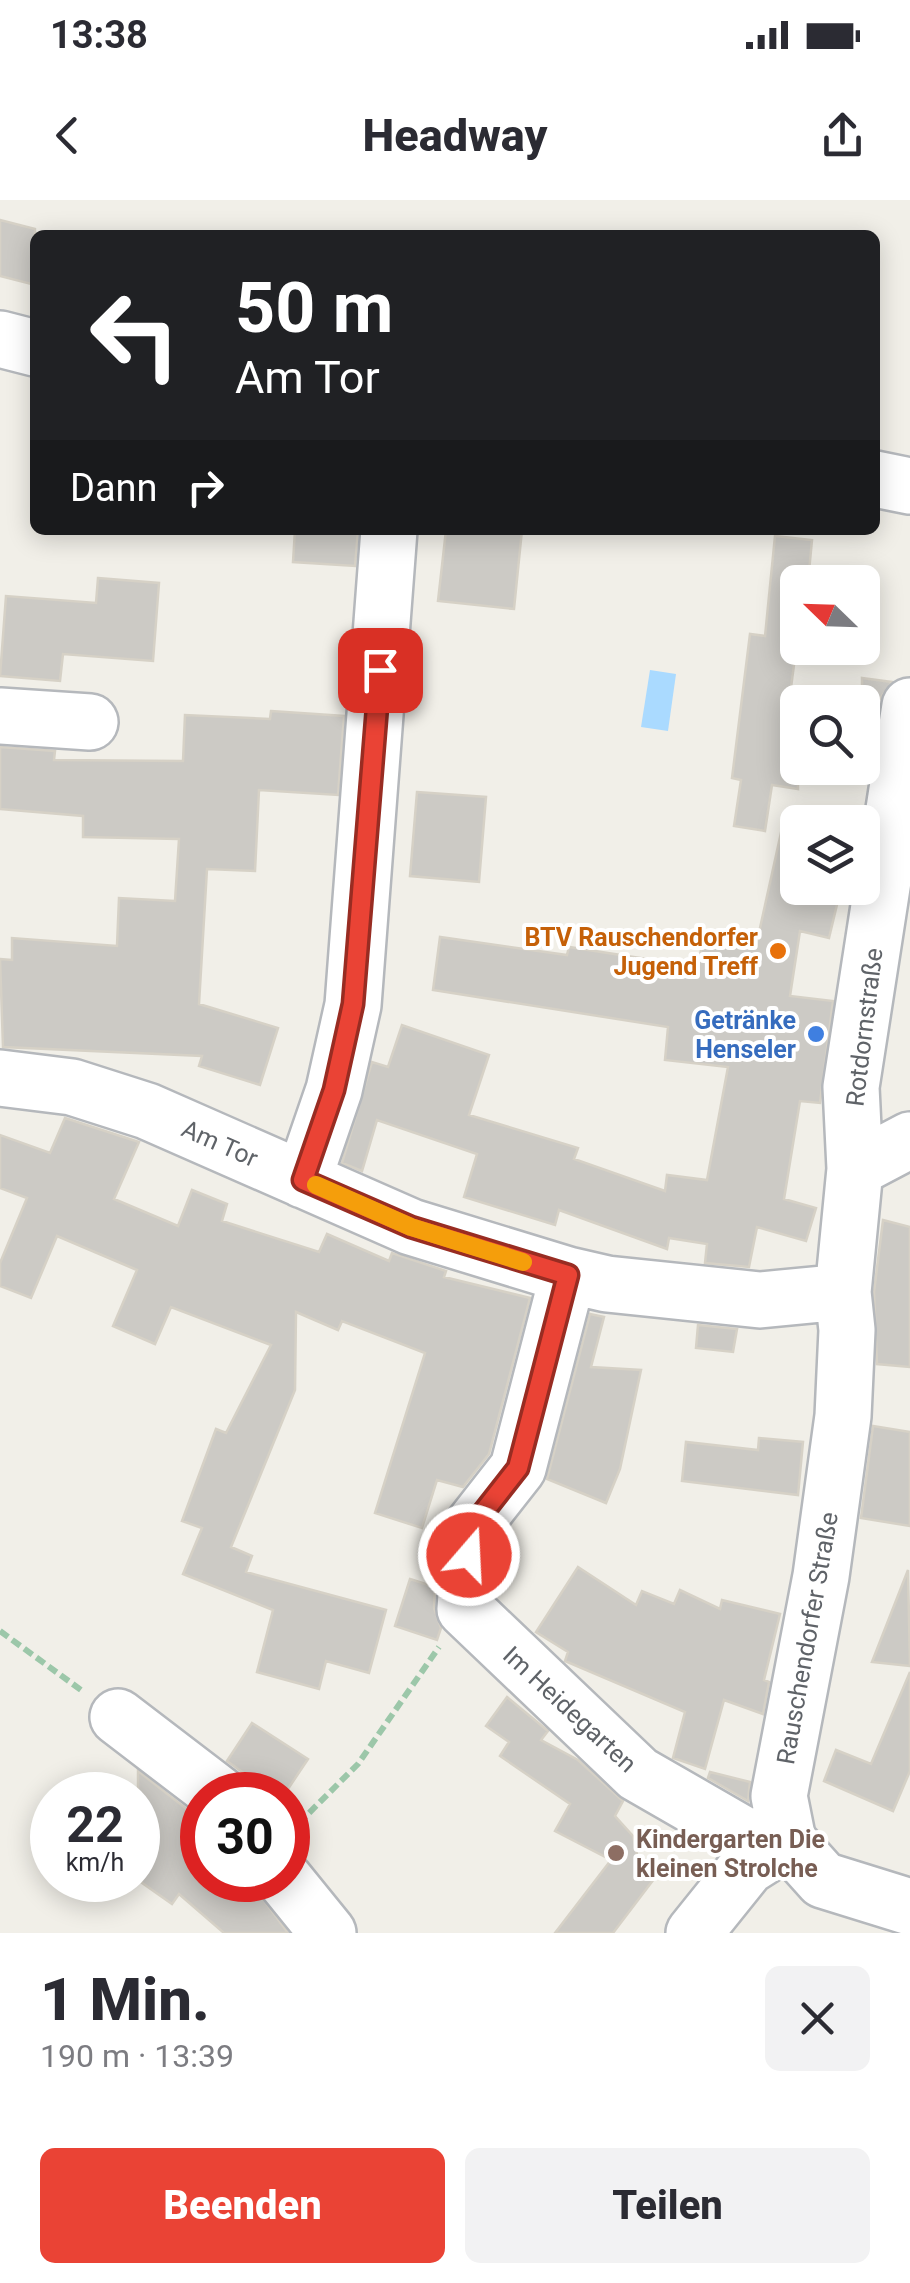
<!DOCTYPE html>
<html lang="de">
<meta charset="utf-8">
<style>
:root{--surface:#fff;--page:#f2f2f3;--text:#2b2b33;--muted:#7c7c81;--accent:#ea4335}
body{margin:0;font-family:Roboto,sans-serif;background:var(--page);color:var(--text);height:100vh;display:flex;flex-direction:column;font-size:38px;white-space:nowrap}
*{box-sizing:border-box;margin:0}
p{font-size:32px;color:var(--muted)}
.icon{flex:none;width:55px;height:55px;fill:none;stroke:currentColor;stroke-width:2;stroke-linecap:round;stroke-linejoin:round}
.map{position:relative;height:1733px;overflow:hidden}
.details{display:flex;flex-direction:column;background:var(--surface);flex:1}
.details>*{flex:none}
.hud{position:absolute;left:30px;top:30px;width:850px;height:305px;border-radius:15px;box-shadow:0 5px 25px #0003;background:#202124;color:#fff;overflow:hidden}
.needle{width:65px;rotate:293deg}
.buttons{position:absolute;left:780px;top:365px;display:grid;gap:20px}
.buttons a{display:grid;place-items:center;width:100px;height:100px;border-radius:15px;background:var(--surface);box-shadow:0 5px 25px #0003;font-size:50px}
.speed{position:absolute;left:30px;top:1572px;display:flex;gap:20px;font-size:50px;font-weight:700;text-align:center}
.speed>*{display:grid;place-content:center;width:130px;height:130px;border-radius:50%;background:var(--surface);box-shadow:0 5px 25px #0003;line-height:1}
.speed small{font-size:25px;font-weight:400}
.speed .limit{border:15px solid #d22;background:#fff;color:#111}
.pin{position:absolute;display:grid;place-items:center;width:85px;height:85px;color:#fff;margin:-42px;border-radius:20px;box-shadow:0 5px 15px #0006}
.me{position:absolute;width:110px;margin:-55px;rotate:19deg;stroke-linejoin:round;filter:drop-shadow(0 0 8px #0008)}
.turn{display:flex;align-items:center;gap:35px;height:210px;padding:0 40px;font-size:45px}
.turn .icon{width:130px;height:130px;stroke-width:2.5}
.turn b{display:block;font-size:70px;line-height:85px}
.then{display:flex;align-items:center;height:95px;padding:0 40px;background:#0003;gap:20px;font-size:38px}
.round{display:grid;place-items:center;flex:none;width:105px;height:105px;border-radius:15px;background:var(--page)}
.summary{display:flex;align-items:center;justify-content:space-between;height:170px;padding:0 40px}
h1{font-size:60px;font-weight:800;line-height:75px}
.button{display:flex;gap:20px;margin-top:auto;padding:20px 40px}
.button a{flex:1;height:115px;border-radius:15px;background:var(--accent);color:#fff;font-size:40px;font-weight:800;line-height:115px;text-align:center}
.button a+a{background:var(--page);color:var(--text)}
.status{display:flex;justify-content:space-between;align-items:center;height:70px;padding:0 50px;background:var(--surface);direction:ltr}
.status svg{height:28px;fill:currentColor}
header{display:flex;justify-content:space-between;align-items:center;height:130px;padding:0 40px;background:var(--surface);font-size:45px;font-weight:800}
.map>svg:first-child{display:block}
.water{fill:#aadaff}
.building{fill:#cccac5;stroke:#d6d1c6;stroke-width:2.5}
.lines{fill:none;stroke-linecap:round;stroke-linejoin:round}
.minor-casing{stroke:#b5b8bc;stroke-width:60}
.path{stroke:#9cc7a9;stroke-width:6;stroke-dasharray:10 5;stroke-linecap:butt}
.minor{stroke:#fff;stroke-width:55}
.route-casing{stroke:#982c22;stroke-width:25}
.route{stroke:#ea4335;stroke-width:18}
.slow{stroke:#f59e0b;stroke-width:18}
.food-dot{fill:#e8710a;stroke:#fff;stroke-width:4}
.shop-dot{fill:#3f7fe0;stroke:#fff;stroke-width:4}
.education-dot{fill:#8d6e63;stroke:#fff;stroke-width:4}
.labels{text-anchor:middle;stroke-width:8;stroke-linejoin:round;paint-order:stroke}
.food-label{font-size:25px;font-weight:bold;fill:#c56008;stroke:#fff;text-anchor:end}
.shop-label{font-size:25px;font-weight:bold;fill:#366cbe;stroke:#fff;text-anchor:end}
.street-label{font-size:25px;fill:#5f6368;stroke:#fff}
.education-label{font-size:25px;font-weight:bold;fill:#785e54;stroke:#fff;text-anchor:start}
</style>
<div class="status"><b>13:38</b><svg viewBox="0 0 49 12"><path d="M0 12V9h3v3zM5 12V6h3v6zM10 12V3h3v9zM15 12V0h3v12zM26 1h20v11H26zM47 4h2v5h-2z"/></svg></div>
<header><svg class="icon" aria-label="back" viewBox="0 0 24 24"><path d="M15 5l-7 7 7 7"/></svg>Headway<svg class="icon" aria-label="share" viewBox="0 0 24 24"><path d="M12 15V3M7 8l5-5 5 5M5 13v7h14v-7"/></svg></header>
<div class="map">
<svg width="910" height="1733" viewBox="0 0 910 1733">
<rect width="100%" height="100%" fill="#f1efe8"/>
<path class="water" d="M 650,470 L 676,474 L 668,531 L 641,527 Z"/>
<path class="building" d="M 0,20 L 35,29 L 35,85 L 0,76 Z
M 295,330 L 358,330 L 355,366 L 293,362 Z
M 446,330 L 522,330 L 514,409 L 438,401 Z
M 775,336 L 812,340 L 808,382 L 798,382 L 798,435 L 784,540 L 798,543 L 798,589 L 772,585 L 765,631 L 734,626 L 741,580 L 732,578 L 750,434 L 765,436 Z
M 98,378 L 159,383 L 153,461 L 63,454 L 60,481 L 0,476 L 6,396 L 96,403 Z
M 862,478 L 892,482 L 879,500 L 875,527 L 862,526 Z
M 271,511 L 344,516 L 338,595 L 259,590 L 255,671 L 207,669 L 199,804 L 278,828 L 260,885 L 199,866 L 202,856 L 3,847 L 0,759 L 12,760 L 12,738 L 117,746 L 119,698 L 175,701 L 179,639 L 83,637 L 83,616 L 0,609 L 0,547 L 55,551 L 54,560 L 183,561 L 185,515 L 270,519 Z
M 417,592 L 486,597 L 479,682 L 410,676 Z
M 784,619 L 798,620 L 798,688 L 841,688 L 829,738 L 800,731 L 790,796 L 833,801 L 820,903 L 800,901 L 784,999 L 816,1008 L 806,1041 L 757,1027 L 749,1067 L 705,1063 L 707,1044 L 669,1038 L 667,1049 L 559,1010 L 555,1025 L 464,997 L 477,954 L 377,920 L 362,971 L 342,963 L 372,862 L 388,867 L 402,825 L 489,855 L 469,915 L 578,948 L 574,959 L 665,991 L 667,975 L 707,980 L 728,867 L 665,860 L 668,827 L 433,790 L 440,737 L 567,755 L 569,747 L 698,767 L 703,738 L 756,746 Z
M 65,918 L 139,942 L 114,999 L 178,1026 L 192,990 L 227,1004 L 222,1021 L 319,1052 L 327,1034 L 389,1061 L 392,1053 L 446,1071 L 444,1077 L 530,1098 L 489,1254 L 463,1287 L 437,1280 L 422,1328 L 375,1313 L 425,1153 L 342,1121 L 338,1130 L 296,1112 L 295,1190 L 231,1347 L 252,1356 L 246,1372 L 386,1410 L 369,1473 L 326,1461 L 319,1489 L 257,1472 L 273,1410 L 183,1374 L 202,1328 L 182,1321 L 216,1229 L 226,1233 L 271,1145 L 171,1107 L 155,1144 L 113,1126 L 137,1070 L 57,1036 L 31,1098 L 0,1086 L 0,1063 L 27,998 L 0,988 L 0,935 L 50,953 Z
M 883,1020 L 910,1027 L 910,1167 L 877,1164 L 874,1092 Z
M 590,1114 L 604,1117 L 591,1167 L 641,1170 L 620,1269 L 606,1303 L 547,1279 Z
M 698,1125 L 737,1129 L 733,1152 L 696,1148 Z
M 873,1226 L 910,1232 L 910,1326 L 861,1318 Z
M 759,1238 L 803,1242 L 798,1295 L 682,1281 L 686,1242 L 758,1250 Z
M 578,1367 L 636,1405 L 642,1391 L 674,1404 L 680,1390 L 720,1409 L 722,1400 L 780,1414 L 764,1480 L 769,1482 L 763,1514 L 724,1500 L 705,1569 L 673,1558 L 685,1512 L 565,1461 L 568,1452 L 536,1432 Z
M 908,1370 L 910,1466 L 872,1462 Z
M 410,1379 L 435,1387 L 434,1408 L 441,1428 L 437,1440 L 395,1426 Z
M 910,1472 L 910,1571 L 893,1611 L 824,1581 L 836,1550 L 871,1564 Z
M 507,1497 L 548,1531 L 541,1540 L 578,1560 L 623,1601 L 615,1616 L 633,1636 L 640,1668 L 654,1679 L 613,1733 L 555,1733 L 611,1660 L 555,1631 L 570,1604 L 500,1556 L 509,1542 L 486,1526 Z
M 252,1523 L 308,1559 L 284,1595 L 274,1595 L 227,1561 Z
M 138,1571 L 202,1621 L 202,1680 L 249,1680 L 288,1733 L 224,1733 L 179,1694 L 172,1704 L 138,1680 Z
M 710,1572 L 750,1582 L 748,1601 L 708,1578 Z"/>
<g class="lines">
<g class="minor-casing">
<path id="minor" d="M 0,139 L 35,148
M 875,279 L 910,286
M 910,506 L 851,887 L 855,969 L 843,1092 L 847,1130 L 843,1216 L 821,1376 L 779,1596 L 788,1641 L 823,1680 L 910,1707
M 0,516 L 90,522
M 0,878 L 72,887 L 147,911 L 411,1027 L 568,1075 L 607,1084 L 760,1100 L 843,1092
M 855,969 L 910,940
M 303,980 L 334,890 L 353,805 L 389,330
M 568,1075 L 518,1268 L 471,1328 L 465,1409 L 638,1574 L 744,1635 L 788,1641
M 118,1517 L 220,1595
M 285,1680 L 328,1733
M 694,1733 L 747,1667 L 788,1641"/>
</g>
<path class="path" d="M 0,1431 L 81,1490
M 288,1634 L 358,1564 L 439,1447"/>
<use href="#minor" class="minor"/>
</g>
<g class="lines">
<g class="route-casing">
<path id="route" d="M 380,470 L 353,804 L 334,890 L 303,980 L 411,1027 L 568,1075 L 518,1268 L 471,1328 L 469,1355"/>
</g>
<use href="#route" class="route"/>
<path class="slow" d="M 316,985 L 411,1027 L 523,1062"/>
</g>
<circle class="food-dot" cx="778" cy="751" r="10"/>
<circle class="shop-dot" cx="816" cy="834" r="10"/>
<circle class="education-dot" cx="616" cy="1653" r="10"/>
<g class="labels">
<g class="food-label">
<text x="758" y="746">BTV Rauschendorfer<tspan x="758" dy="29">Jugend Treff</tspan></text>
</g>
<g class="shop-label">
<text x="796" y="829">Getränke<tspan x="796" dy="29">Henseler</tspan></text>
</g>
<g class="street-label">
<text transform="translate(864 827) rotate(-83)" y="9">Rotdornstraße</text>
<text transform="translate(220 943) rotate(24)" y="9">Am Tor</text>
<text transform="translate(807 1438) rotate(-80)" y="9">Rauschendorfer Straße</text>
<text transform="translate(570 1509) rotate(43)" y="9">Im Heidegarten</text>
</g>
<g class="education-label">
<text x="636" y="1648">Kindergarten Die<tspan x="636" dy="29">kleinen Strolche</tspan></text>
</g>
</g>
</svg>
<div class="buttons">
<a><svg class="needle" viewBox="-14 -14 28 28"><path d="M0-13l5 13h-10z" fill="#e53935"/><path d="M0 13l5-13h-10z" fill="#7c7c81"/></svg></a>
<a><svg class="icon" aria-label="search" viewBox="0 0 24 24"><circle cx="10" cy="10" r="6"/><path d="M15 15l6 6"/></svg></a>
<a><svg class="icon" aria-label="layers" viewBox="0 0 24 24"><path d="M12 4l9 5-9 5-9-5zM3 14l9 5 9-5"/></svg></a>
</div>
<div class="speed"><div>22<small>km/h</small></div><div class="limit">30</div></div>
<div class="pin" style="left:380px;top:470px;background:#d93025"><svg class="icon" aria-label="arrive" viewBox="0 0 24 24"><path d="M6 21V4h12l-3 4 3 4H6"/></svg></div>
<svg class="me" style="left:469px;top:1355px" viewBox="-20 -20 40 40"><circle r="17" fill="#ea4335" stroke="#fff" stroke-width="3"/><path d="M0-11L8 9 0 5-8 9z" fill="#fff"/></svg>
<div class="hud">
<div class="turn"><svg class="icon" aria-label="left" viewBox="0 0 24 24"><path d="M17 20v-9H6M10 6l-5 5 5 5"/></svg><div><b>50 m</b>Am Tor</div></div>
<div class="then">Dann<svg class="icon" aria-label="right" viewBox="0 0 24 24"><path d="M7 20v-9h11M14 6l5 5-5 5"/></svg></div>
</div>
</div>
<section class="details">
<div class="summary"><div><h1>1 Min.</h1><p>190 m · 13:39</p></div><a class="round"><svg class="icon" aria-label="close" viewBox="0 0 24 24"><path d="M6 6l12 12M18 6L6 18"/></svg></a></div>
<div class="button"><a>Beenden</a><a>Teilen</a></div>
</section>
